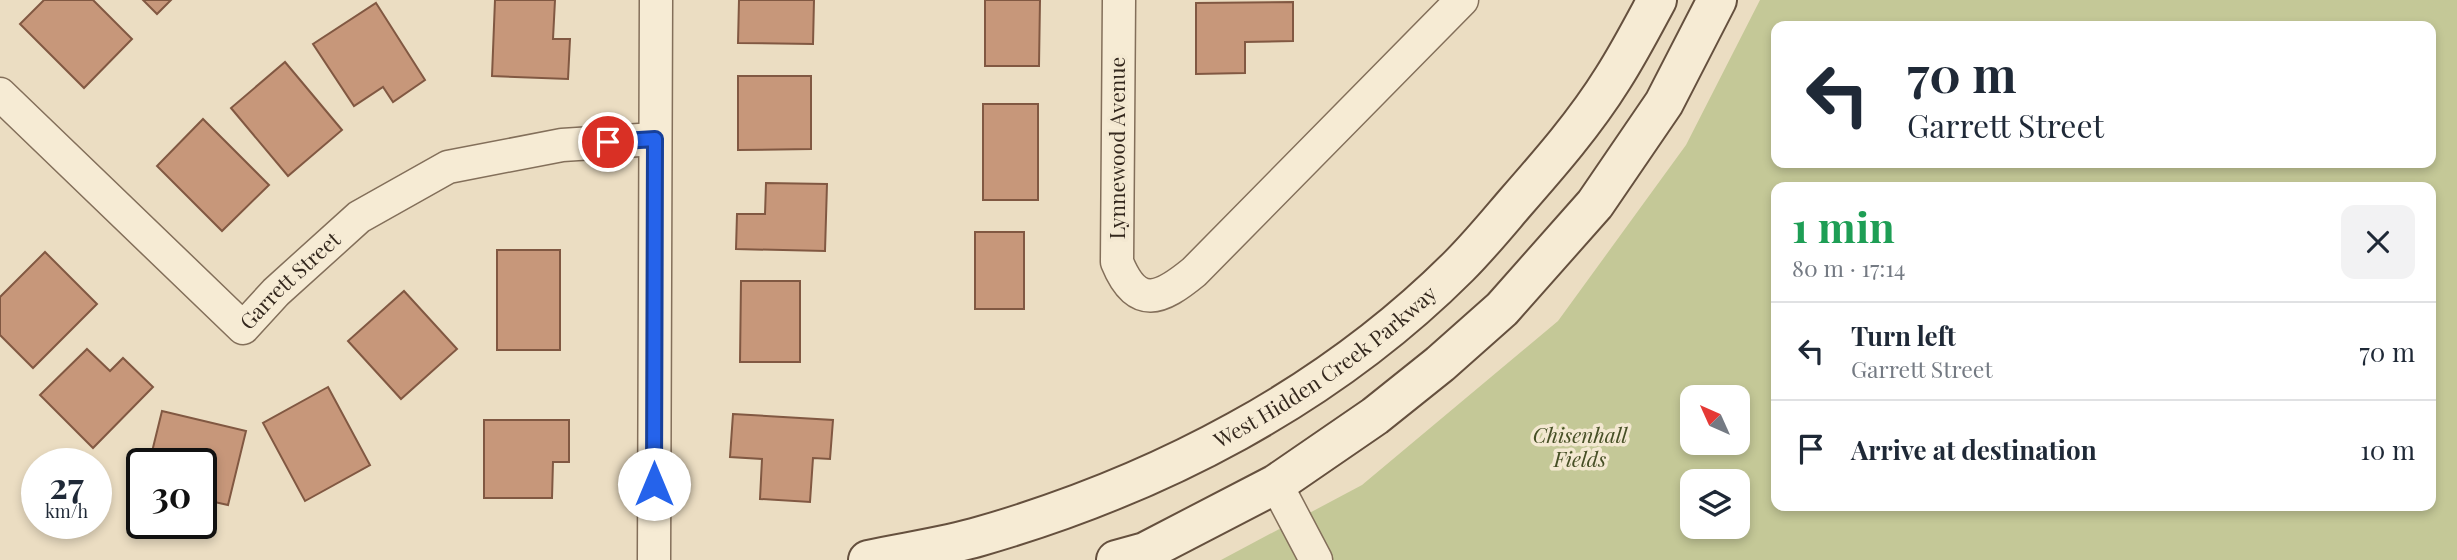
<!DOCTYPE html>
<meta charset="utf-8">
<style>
:root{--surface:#fff;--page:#f2f2f3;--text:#1f2937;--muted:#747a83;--line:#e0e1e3}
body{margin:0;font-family:"Playfair Display",serif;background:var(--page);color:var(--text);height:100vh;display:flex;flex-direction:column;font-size:26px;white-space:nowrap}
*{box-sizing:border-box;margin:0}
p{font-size:23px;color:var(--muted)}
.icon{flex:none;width:38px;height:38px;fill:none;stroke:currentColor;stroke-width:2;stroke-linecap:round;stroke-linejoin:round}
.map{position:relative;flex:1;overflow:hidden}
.sheet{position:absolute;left:1771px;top:182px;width:665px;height:329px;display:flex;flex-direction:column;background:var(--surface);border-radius:14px;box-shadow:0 4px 10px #0003}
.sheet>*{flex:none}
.hud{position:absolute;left:1771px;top:21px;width:665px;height:147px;border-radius:14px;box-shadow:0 4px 10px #0003;background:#fff;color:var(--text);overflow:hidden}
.needle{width:46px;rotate:315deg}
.tools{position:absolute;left:1680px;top:385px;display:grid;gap:14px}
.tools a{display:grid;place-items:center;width:70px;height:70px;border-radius:14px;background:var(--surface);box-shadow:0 4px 10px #0003;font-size:35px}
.speed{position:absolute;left:21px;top:448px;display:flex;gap:14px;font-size:35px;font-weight:700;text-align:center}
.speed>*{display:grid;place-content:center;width:91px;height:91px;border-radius:50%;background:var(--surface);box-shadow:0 4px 10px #0003;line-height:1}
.speed small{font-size:18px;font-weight:400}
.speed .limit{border:4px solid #111;border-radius:10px;background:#fff;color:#111}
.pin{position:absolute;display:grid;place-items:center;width:60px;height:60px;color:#fff;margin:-30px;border:4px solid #fff;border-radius:50%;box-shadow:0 2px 7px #0007}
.me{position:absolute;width:77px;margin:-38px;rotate:0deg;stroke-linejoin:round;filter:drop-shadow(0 0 5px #0008)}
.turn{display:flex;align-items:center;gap:24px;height:147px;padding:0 21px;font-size:32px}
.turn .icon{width:91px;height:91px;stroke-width:2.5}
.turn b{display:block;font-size:49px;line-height:60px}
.round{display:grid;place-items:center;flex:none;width:74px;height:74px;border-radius:14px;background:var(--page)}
.summary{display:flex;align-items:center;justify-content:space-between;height:119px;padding:0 21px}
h1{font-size:42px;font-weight:700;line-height:52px;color:#1e9e55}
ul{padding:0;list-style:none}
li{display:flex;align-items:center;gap:21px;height:98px;padding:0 21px;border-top:2px solid var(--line)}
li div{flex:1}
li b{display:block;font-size:26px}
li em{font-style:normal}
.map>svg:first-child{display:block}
.green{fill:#c4c897;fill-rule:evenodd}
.building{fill:#c7977a;stroke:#815842;stroke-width:2}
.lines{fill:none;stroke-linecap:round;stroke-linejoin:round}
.minor-casing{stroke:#836f5a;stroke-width:35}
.secondary-casing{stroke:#65503e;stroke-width:42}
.minor{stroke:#f6ebd4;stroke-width:32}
.secondary{stroke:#f6ebd4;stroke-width:38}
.route-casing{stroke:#184099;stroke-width:18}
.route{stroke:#2563eb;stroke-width:12}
.labels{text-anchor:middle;stroke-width:7;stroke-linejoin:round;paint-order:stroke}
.street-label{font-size:21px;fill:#34281e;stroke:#f3e8d1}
.park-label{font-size:21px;font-style:italic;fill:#464f25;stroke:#f3e8d1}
</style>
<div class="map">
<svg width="2457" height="560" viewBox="0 0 2457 560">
<rect width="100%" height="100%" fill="#ebddc2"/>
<path class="green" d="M 1760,0 L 2457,0 L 2457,560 L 1221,560 L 1362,485 L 1558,321 L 1686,145 ZM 1776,26 L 2431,26 L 2431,163 L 1776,163 ZM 1776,187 L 2431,187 L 2431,506 L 1776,506 ZM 1692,397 L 1738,397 L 1738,443 L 1692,443 ZM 1692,481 L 1738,481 L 1738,527 L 1692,527 Z"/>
<path class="building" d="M 44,0 L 93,0 L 132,39 L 84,88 L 20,24 Z
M 143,0 L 171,0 L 157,14 Z
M 495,0 L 555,0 L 553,39 L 570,39 L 568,79 L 492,76 Z
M 739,0 L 814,0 L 813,44 L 738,43 Z
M 985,0 L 1040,0 L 1039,66 L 985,66 Z
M 1293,2 L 1293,41 L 1245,42 L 1245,73 L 1196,74 L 1196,3 Z
M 376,3 L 425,80 L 393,102 L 383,87 L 354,106 L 313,44 Z
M 285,62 L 342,130 L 288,176 L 231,108 Z
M 738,76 L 811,76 L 811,149 L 738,150 Z
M 983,104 L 1038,104 L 1038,200 L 983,200 Z
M 203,119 L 269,185 L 222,231 L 157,166 Z
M 766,183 L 827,184 L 825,251 L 736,249 L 737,214 L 765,214 Z
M 975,232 L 1024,232 L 1024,309 L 975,309 Z
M 497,250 L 560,250 L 560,350 L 497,350 Z
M 45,252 L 97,304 L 33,368 L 0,335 L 0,297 Z
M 741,281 L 800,281 L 800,362 L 740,362 Z
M 404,291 L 457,349 L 401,399 L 348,341 Z
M 87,349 L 110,371 L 123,358 L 153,387 L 93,448 L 40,395 Z
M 328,387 L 370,465 L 305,501 L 263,423 Z
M 162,411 L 246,431 L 228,505 L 201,499 L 201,464 L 149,464 Z
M 733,414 L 833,420 L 830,459 L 813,458 L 810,502 L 760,499 L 762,459 L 730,457 Z
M 484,420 L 569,420 L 569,462 L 553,462 L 552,498 L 484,498 Z"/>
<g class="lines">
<g class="minor-casing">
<g id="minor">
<path d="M 1119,0 L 1117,262 C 1137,311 1161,299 1194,272 L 1462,0"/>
<path id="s1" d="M 0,94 L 243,328 L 276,292 L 359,217 L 448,167 L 562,145 L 655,139"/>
<path d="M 1276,484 L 1316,560"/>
<path d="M 654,560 L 656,0"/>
</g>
</g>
<g class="secondary-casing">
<g id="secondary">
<path id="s2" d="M 868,560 C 905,552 944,547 981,536 C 1158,485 1328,397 1459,266 C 1479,246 1497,224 1515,203 C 1550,163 1585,123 1613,78 C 1629,53 1643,26 1657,0"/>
<path d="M 1116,560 L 1145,552 L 1276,484 L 1375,416 L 1440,364 L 1502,309 L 1595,204 L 1664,103 L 1717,0"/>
</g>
</g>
<use href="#minor" class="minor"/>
<use href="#secondary" class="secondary"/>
</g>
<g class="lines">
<g class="route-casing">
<path id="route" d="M 608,142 L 655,139 L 654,484"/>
</g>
<use href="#route" class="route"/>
</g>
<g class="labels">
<g class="street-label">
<text transform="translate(1118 148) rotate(-90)" y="7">Lynnewood Avenue</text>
<text dy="7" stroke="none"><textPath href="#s1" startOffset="404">Garrett Street</textPath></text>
<text dy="7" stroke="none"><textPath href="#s2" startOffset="502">West Hidden Creek Parkway</textPath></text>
</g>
<g class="park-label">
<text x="1580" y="443">Chisenhall<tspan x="1580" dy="24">Fields</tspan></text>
</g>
</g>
</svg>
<div class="tools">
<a><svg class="needle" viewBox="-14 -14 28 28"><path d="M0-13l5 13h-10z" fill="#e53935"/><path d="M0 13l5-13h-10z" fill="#747a83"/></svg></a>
<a><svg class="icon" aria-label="layers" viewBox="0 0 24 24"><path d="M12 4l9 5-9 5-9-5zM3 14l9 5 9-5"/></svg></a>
</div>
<div class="speed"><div>27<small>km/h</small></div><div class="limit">30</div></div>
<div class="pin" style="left:608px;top:142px;background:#d93025"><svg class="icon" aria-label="arrive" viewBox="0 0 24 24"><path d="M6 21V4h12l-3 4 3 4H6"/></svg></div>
<svg class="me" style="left:654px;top:484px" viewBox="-20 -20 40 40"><circle r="19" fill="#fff"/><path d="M0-13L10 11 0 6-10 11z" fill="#2563eb"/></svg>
<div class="hud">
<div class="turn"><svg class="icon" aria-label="left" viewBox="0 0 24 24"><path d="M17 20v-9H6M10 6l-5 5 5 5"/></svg><div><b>70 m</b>Garrett Street</div></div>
</div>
<section class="sheet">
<div class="summary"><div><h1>1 min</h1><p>80 m · 17:14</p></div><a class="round"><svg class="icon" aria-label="close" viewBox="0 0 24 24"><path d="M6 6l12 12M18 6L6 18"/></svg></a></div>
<ul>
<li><svg class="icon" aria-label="left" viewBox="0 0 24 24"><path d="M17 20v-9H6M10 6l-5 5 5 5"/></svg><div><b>Turn left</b><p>Garrett Street</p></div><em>70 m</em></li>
<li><svg class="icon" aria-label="arrive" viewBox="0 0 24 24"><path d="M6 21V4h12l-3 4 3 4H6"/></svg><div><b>Arrive at destination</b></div><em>10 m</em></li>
</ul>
</section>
</div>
